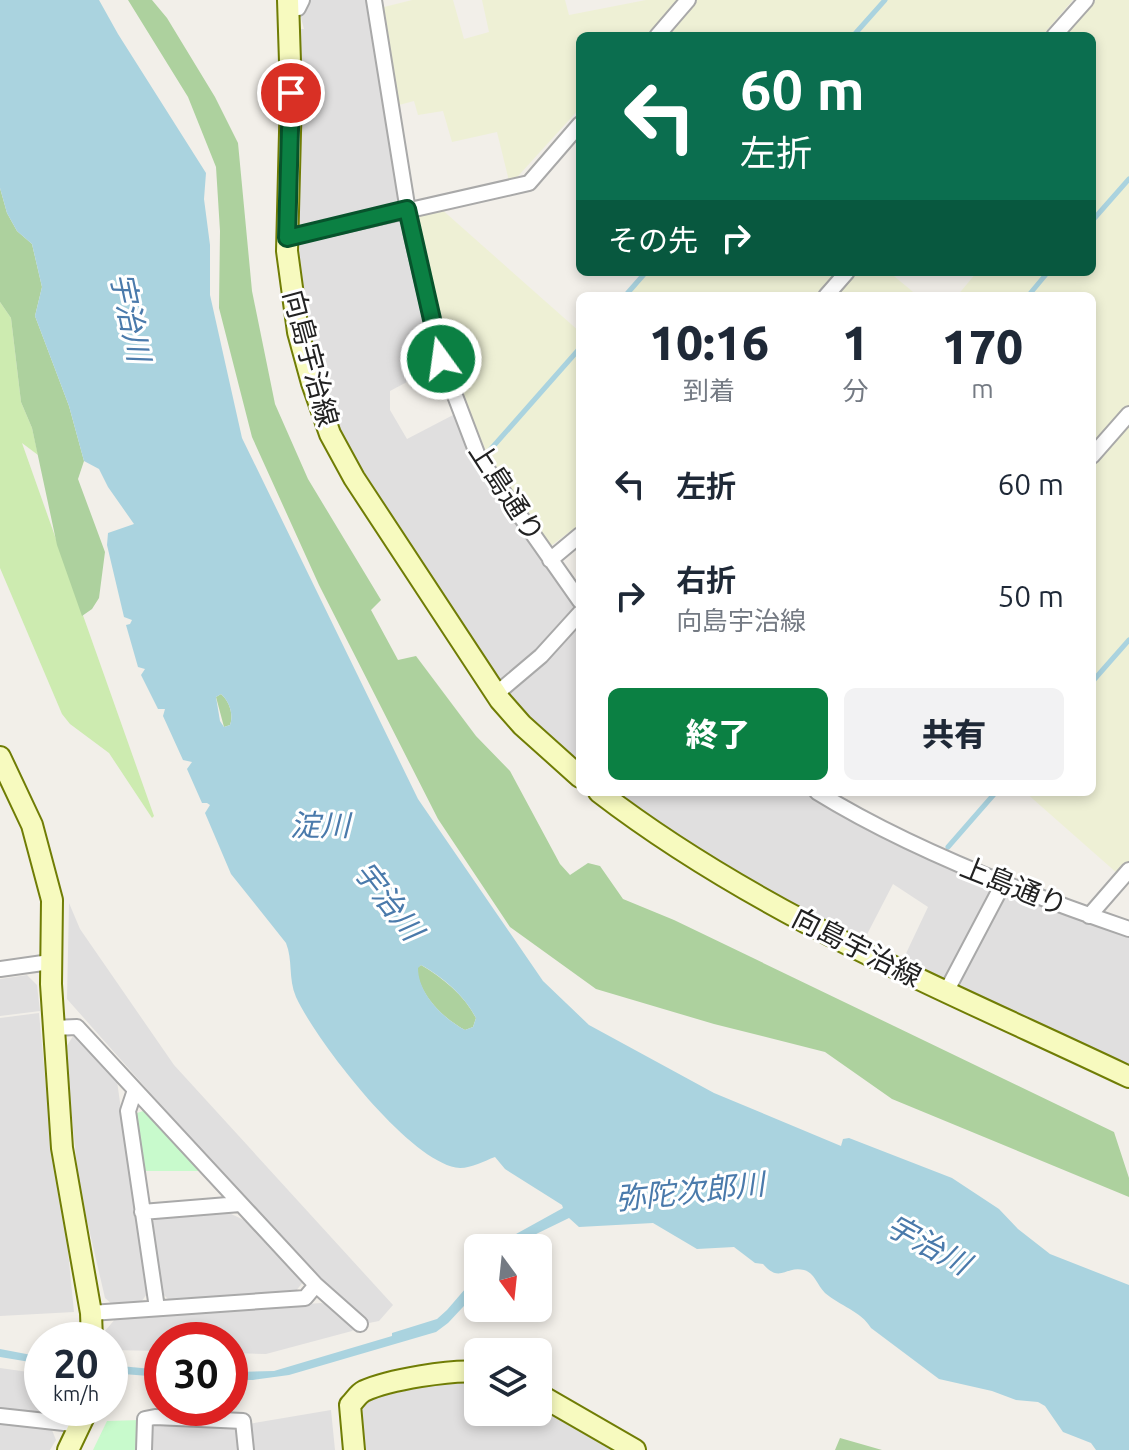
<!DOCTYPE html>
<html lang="ja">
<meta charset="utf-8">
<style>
:root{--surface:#fff;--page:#f2f2f3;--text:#1f2937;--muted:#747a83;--accent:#0b8043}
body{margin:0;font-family:Ubuntu,"Noto Sans JP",sans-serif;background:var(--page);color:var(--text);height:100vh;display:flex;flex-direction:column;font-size:30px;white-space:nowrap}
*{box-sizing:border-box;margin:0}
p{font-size:26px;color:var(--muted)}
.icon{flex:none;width:44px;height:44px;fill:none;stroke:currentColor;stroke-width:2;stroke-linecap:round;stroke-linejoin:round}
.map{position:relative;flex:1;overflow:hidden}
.details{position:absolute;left:576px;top:292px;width:520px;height:504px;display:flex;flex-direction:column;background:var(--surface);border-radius:12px;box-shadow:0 4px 12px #0003}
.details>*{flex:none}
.top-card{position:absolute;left:576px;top:32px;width:520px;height:244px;border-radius:12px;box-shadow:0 4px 12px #0003;background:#0b6e4f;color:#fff;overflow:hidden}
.needle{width:52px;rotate:165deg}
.controls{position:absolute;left:464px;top:1234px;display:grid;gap:16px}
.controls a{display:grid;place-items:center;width:88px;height:88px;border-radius:12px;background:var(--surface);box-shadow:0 4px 12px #0003;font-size:40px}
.speed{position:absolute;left:24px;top:1322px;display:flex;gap:16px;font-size:40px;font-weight:700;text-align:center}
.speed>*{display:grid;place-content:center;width:104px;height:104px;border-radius:50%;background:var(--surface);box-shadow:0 4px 12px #0003;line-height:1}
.speed small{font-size:20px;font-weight:400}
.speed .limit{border:12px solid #d22;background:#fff;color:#111}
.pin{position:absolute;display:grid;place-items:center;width:68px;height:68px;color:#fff;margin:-34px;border:4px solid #fff;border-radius:50%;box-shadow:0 2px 8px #0007}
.me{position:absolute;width:88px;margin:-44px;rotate:346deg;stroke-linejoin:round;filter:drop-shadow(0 0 6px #0008)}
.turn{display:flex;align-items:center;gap:28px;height:168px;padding:0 32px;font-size:36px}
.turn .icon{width:104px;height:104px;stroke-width:2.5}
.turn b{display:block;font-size:56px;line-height:68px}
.then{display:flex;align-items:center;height:76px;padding:0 32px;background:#0003;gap:16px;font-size:30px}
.eta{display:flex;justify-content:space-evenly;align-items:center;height:136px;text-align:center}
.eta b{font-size:48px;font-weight:800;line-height:56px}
.cta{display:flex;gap:16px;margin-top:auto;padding:16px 32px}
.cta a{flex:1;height:92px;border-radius:12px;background:var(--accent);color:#fff;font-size:32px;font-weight:800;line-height:92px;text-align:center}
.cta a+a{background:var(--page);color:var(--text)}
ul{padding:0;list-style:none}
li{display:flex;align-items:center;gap:24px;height:112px;padding:0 32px}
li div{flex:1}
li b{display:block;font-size:30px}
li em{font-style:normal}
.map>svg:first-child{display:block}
.residential{fill:#e0dfdf}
.farmland{fill:#eef0d5}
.grass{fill:#cdebb0}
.forest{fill:#add19e}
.park{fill:#c8facc}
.water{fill:#aad3df;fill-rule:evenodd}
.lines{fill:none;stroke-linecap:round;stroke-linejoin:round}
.stream{stroke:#aad3df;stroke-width:5}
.street-casing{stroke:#a9a9a9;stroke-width:18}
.secondary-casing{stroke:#707d05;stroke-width:24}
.street{stroke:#fff;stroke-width:14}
.secondary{stroke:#f7fabf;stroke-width:20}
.route-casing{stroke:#07532c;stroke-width:20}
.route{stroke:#0b8043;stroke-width:14}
.labels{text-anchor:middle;stroke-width:6;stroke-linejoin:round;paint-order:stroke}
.street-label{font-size:28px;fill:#222;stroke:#fff}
.water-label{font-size:30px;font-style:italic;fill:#4a7aab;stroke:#fff}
</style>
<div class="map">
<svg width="1129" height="1450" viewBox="0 0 1129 1450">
<rect width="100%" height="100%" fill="#f2efe9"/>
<path class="residential" d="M 306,0 L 370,0 L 401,208 L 293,233 L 298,102 L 303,99 L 303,83 L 313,78 L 312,68 L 299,68 L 299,29 L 304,29 L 300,14 Z
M 402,215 L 437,366 L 390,391 L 390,410 L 407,439 L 455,414 L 471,456 L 577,608 L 569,622 L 497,689 L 352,467 L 308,343 L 294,240 Z
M 580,618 L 580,771 L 525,724 L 504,691 Z
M 607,792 L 807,792 L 828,805 L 998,885 L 946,984 L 901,964 L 928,907 L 893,884 L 861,946 L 829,930 Z
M 1005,889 L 1069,916 L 1129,936 L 1129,1071 L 954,988 Z
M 69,903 L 80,929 L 174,1065 L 393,1305 L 379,1321 L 364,1324 L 208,1158 L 67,999 Z
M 27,975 L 37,985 L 40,1011 L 0,1016 L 0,979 Z
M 39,1013 L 52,1151 L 67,1241 L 74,1312 L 0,1316 L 0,1018 Z
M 78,1028 L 117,1081 L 147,1294 L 141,1302 L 113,1305 L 105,1298 L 79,1186 L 65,1049 Z
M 229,1213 L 246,1221 L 304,1281 L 295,1292 L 170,1301 L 161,1292 L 150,1225 L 157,1216 Z
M 321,1303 L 333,1305 L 357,1326 L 352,1331 L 266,1354 L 230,1353 L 230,1340 L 162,1340 L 162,1351 L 110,1350 L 110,1340 L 105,1340 L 105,1331 L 116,1318 Z
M 0,1368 L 42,1374 L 42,1408 L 76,1408 L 64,1415 L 58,1414 L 50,1425 L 56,1440 L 50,1450 L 0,1450 Z
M 430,1382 L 467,1382 L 478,1385 L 478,1412 L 538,1412 L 538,1408 L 613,1450 L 359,1450 L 356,1415 L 367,1400 Z
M 331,1410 L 335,1450 L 151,1450 L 150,1425 L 231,1427 Z"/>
<path class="farmland" d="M 412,0 L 453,0 L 464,39 L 489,32 L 482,0 L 565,0 L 569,15 L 646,0 L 677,0 L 646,36 L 580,36 L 580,108 L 510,185 L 497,132 L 452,142 L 443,111 L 418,115 L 414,101 L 399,105 L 384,7 Z
M 692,0 L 1073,0 L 1042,36 L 661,36 Z
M 1095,0 L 1129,0 L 1129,409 L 1092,451 L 1092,296 L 957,296 L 977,272 L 1092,272 L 1092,36 L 1064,36 Z
M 439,207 L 580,332 L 580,524 L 548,548 L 512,497 L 488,455 L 456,385 L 415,213 Z
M 645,272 L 838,272 L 817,296 L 624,296 Z
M 857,272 L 889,272 L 918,296 L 837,296 Z
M 1129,421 L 1129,861 L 1118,874 L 1025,792 L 1092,792 L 1092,464 Z"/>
<path class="grass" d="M 0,302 L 11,318 L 21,402 L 32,428 L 38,455 L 22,443 L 154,816 L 152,818 L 109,753 L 70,724 L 62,714 L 0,568 Z"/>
<path class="forest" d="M 128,0 L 152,0 L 167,18 L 215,97 L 238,143 L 252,291 L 275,404 L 308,479 L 381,600 L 371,610 L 398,660 L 416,656 L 476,736 L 510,771 L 560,864 L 570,875 L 588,863 L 600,866 L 623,899 L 674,920 L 1114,1132 L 1129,1178 L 1129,1197 L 892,1099 L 825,1052 L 714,1024 L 596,989 L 510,927 L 438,819 L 319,585 L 252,437 L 219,308 L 220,231 L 216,167 L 188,97 Z
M 0,188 L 7,213 L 17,231 L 32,244 L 42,287 L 35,316 L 69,406 L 84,461 L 78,479 L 105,552 L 99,598 L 92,609 L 82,616 L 57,545 L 32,428 L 21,402 L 11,318 L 0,302 Z
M 221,694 C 229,701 234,714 230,725 L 224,727 L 216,697 Z
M 421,965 C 443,978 464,995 476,1018 L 473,1027 L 465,1030 C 444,1019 418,994 417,968 Z
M 840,1438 L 882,1450 L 835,1450 Z"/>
<path class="park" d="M 146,1110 L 199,1171 L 142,1171 L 134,1114 Z
M 141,1420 L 142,1450 L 93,1450 L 107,1421 Z"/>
<path class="water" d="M 0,0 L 99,0 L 118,34 L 206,173 L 204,199 L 210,245 L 210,295 L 242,438 L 418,799 L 543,981 L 589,1025 L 714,1093 L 841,1146 L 843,1139 L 849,1138 L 952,1178 L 999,1209 L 1018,1229 L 1050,1254 L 1129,1285 L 1129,1450 L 1096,1450 L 1091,1443 L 1063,1432 L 1045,1406 L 1038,1402 L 1016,1400 L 992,1391 L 939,1379 L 871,1328 C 861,1311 840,1306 825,1293 C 817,1285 815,1273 804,1270 C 786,1265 780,1284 763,1264 L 755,1263 L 734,1247 L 697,1249 L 653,1223 L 579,1227 L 569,1218 L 530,1237 L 517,1248 L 500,1248 L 516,1234 L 563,1208 L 562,1205 L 505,1169 L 495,1157 C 484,1161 472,1168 460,1168 C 411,1165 315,1039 296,997 C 288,978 293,960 286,943 L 231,874 L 205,813 L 210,805 L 207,803 L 202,803 L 187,769 L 192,762 L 183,760 L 163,716 L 165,709 L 158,709 L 141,675 L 145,669 L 138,667 L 126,625 L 130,624 L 132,620 L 124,617 L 107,545 L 108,533 L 134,524 L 108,487 L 99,469 L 84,461 L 69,406 L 35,316 L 42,287 L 32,244 L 17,231 L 7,213 L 0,188 ZM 221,694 C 229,701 234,714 230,725 L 224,727 L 220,721 L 216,697 ZM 421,965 C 443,977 465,996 476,1018 L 473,1027 L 465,1030 C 444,1019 418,994 418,968 Z
M 478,1274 L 478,1291 L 448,1323 L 436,1332 L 289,1375 L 253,1380 L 230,1380 L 230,1372 L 274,1371 L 392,1336 L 392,1333 L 437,1319 L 447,1310 Z
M 0,1349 L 42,1357 L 42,1364 L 0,1357 Z
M 110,1365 L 162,1370 L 162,1377 L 110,1373 Z"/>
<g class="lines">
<path class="stream" d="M 853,36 L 885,0
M 1092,221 L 1129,179
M 625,296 L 646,272
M 1028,296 L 1048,272
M 490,450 L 580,348
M 1092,682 L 1129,640
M 948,847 L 996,792"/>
<g class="street-casing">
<path id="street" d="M 374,0 L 412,236 L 441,359 L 478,456 L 580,601
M 288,9 L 298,8 L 302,0
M 657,36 L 688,0
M 1054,36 L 1086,0
M 287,238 L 529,183 L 580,124
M 826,296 L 847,272
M 1092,456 L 1129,414
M 550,560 L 580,535
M 496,694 L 541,656 L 580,613
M 817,792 C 909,849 1026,894 1129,929
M 1089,916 L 1129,870
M 0,969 L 50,962
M 946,992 L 1004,882
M 53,1028 L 77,1027 L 316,1285 L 305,1298 L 91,1313
M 135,1090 L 128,1111 L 157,1308
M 142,1212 L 240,1204
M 316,1285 L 360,1324
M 0,1416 L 82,1425
M 144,1450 L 145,1419 L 155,1417 L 243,1421 L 246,1450"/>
</g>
<g class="secondary-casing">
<path id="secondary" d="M 288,0 L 291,93 L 287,251 L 298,332 L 312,383 L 330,434 L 354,478 L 500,700 L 522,725 L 580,777
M 0,757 L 32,825 L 52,900 L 51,984 L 62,1148 L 91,1313 L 92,1340
M 599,792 C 759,915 948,991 1129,1077
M 538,1394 L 635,1450
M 68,1450 L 88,1408
M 354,1450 L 350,1405 C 355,1400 358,1394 364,1391 C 388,1380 452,1369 478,1372"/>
</g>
<use href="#street" class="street"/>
<use href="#secondary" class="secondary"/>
</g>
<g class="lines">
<g class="route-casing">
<path id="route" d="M 291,93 L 287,238 L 407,209 L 441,359"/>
</g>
<use href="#route" class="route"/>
</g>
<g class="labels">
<g class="street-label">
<text transform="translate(311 358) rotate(75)" y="10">向島宇治線</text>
<text transform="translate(507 492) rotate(57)" y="10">上島通り</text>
<text transform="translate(1014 886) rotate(22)" y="10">上島通り</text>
<text transform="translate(857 947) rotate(27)" y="10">向島宇治線</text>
</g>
<g class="water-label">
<text transform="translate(130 317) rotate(78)" y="10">宇治川</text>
<text x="320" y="836">淀川</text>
<text transform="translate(388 901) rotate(52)" y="10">宇治川</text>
<text transform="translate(690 1192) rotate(-6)" y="10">弥陀次郎川</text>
<text transform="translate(928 1245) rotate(29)" y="10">宇治川</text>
</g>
</g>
</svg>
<div class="controls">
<a><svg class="needle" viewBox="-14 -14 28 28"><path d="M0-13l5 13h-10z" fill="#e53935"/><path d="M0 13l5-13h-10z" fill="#747a83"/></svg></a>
<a><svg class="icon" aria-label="layers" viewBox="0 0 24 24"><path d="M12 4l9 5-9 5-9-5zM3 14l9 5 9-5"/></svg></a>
</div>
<div class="speed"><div>20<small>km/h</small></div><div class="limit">30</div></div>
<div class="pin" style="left:291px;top:93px;background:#d93025"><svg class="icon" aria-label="arrive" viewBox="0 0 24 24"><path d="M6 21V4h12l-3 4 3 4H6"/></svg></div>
<svg class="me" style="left:441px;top:359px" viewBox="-20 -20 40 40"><circle r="17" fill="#0b8043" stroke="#fff" stroke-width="3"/><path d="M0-11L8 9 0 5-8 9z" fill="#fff"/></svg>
<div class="top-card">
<div class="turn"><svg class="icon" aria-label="left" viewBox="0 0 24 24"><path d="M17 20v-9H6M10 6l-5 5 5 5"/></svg><div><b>60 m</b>左折</div></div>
<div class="then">その先<svg class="icon" aria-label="right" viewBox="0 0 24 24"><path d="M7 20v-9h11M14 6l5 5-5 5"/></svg></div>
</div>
<section class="details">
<div class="eta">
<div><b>10:16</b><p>到着</p></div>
<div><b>1</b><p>分</p></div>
<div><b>170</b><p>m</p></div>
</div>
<ul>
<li><svg class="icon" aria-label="left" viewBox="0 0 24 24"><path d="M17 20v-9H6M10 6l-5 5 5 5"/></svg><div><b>左折</b></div><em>60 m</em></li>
<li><svg class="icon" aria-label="right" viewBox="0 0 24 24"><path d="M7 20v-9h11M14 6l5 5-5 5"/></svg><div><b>右折</b><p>向島宇治線</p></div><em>50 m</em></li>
</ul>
<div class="cta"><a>終了</a><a>共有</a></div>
</section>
</div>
